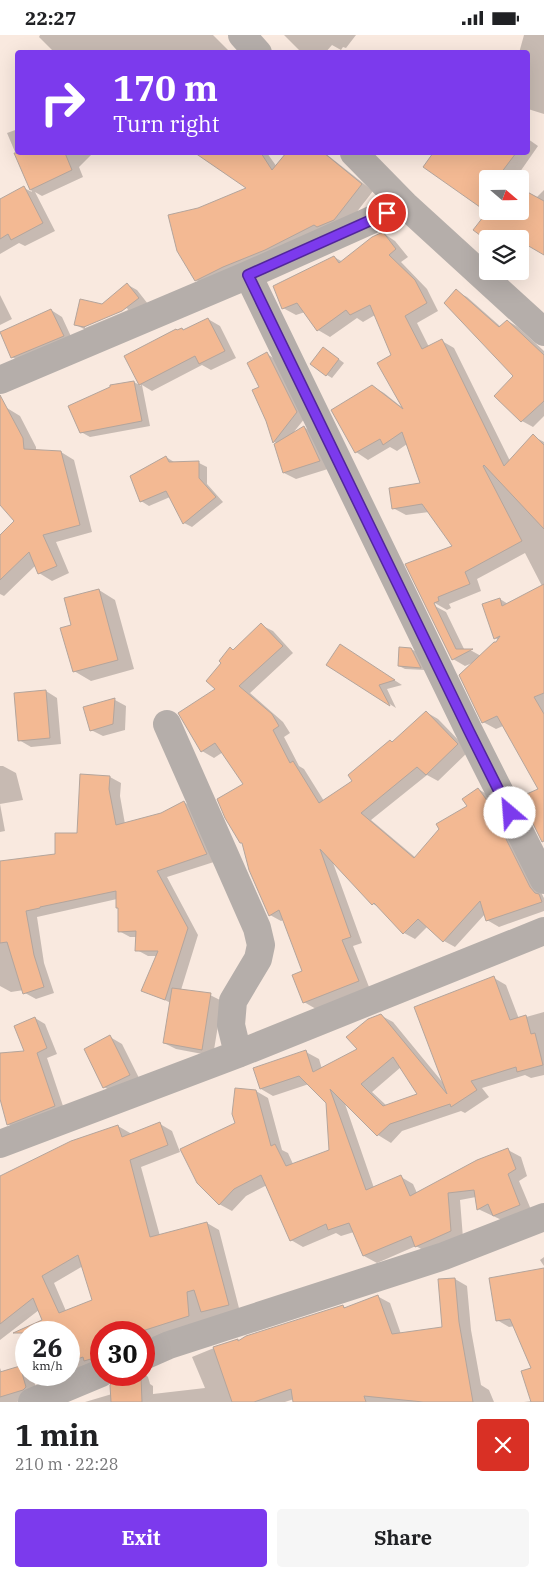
<!DOCTYPE html>
<meta charset="utf-8">
<style>
:root{--surface:#fff;--page:#f6f6f6;--text:#202124;--muted:#757577;--accent:#7c3aed}
body{margin:0;font-family:"IBM Plex Serif",serif;background:var(--page);color:var(--text);height:100vh;display:flex;flex-direction:column;font-size:19px;white-space:nowrap}
*{box-sizing:border-box;margin:0}
p{font-size:16px;color:var(--muted)}
.icon{flex:none;width:28px;height:28px;fill:none;stroke:currentColor;stroke-width:2;stroke-linecap:round;stroke-linejoin:round}
.map{position:relative;height:1367px;overflow:hidden}
.panel{display:flex;flex-direction:column;background:var(--surface);flex:1}
.panel>*{flex:none}
.top-card{position:absolute;left:15px;top:15px;width:515px;height:105px;border-radius:5px;box-shadow:0 5px 20px #0002;background:#7c3aed;color:#fff;overflow:hidden}
.needle{width:32px;rotate:110deg}
.tools{position:absolute;left:479px;top:135px;display:grid;gap:10px}
.tools a{display:grid;place-items:center;width:50px;height:50px;border-radius:5px;background:var(--surface);box-shadow:0 5px 20px #0002;font-size:25px}
.speed{position:absolute;left:15px;top:1286px;display:flex;gap:10px;font-size:25px;font-weight:700;text-align:center}
.speed>*{display:grid;place-content:center;width:65px;height:65px;border-radius:50%;background:var(--surface);box-shadow:0 5px 20px #0002;line-height:1}
.speed small{font-size:12px;font-weight:400}
.speed .limit{border:8px solid #d22;background:#fff;color:#111}
.pin{position:absolute;display:grid;place-items:center;width:42px;height:42px;color:#fff;margin:-21px;border:2px solid #fff;border-radius:50%;box-shadow:0 1px 5px #0007}
.me{position:absolute;width:55px;margin:-28px;rotate:333deg;stroke-linejoin:round;filter:drop-shadow(0 0 4px #0008)}
.turn{display:flex;align-items:center;gap:18px;height:105px;padding:0 15px;font-size:22px}
.turn .icon{width:65px;height:65px;stroke-width:2.5}
.turn b{display:block;font-size:35px;line-height:42px}
.round{display:grid;place-items:center;flex:none;width:52px;height:52px;border-radius:5px;background:var(--page)}
.overview{display:flex;align-items:center;justify-content:space-between;height:85px;padding:0 15px}
h1{font-size:30px;font-weight:700;line-height:38px}
.action{display:flex;gap:10px;margin-top:auto;padding:10px 15px}
.action a{flex:1;height:58px;border-radius:5px;background:var(--accent);color:#fff;font-size:20px;font-weight:700;line-height:58px;text-align:center}
.action a+a{background:var(--page);color:var(--text)}
.status{display:flex;justify-content:space-between;align-items:center;height:35px;padding:0 25px;background:var(--surface);direction:ltr}
.status svg{height:14px;fill:currentColor}
.map>svg:first-child{display:block}
.shadow{fill:#0003;fill-rule:evenodd}
.building{fill:#f3b993;stroke:#b4a59c;fill-rule:evenodd}
.lines{fill:none;stroke-linecap:round;stroke-linejoin:round}
.minor{stroke:#b5aeaa;stroke-width:28}
.route-casing{stroke:#51269a;stroke-width:12}
.route{stroke:#7c3aed;stroke-width:9}
</style>
<div class="status"><b>22:27</b><svg viewBox="0 0 49 12"><path d="M0 12V9h3v3zM5 12V6h3v6zM10 12V3h3v9zM15 12V0h3v12zM26 1h20v11H26zM47 4h2v5h-2z"/></svg></div>
<div class="map">
<svg width="544" height="1367" viewBox="0 0 544 1367">
<rect width="100%" height="100%" fill="#f9e9df"/>
<path class="shadow" d="M 40,0 L 213,0 L 231,18 L 55,18 L 39,2 Z
M 284,0 L 356,0 L 346,13 L 343,12 L 341,15 L 332,10 L 325,18 L 302,18 Z
M 524,0 L 544,0 L 544,79 L 528,74 L 528,18 L 519,18 Z
M 18,94 L 18,118 L 93,118 L 79,132 L 83,142 L 42,161 L 35,157 L 55,196 L 25,211 L 19,208 L 0,219 L 0,165 L 24,153 L 32,157 L 7,98 Z
M 528,104 L 538,111 L 515,144 L 488,144 L 424,131 L 434,118 L 528,118 Z
M 212,118 L 267,118 L 277,132 L 288,118 L 325,118 L 373,156 L 346,191 L 208,251 L 196,245 L 198,174 L 249,154 L 207,124 Z
M 520,155 L 536,163 L 544,155 L 544,218 L 529,210 L 520,223 L 520,204 L 488,204 L 474,195 L 520,176 Z
M 383,198 L 395,206 L 408,222 L 401,227 L 427,254 L 438,276 L 417,288 L 429,312 L 442,306 L 454,313 L 510,426 L 533,401 L 544,407 L 544,806 L 540,754 L 503,691 L 496,694 L 483,687 L 475,627 L 465,631 L 453,624 L 407,529 L 454,511 L 429,477 L 406,480 L 393,473 L 422,449 L 407,409 L 397,416 L 390,412 L 368,425 L 356,417 L 372,351 L 384,358 L 404,374 L 393,320 L 375,280 L 363,287 L 357,283 L 330,302 L 318,295 L 305,277 L 296,280 L 283,273 L 334,222 L 343,227 ZM 525,518 L 542,551 L 508,569 L 500,564 L 495,603 L 499,605 L 481,621 L 472,616 L 465,616 L 446,577 L 433,570 L 433,567 L 447,575 L 451,573 L 449,569 L 481,556 L 477,544 Z
M 128,250 L 137,255 L 148,269 L 86,295 L 76,290 ZM 127,273 L 128,275 L 85,293 L 85,291 Z
M 456,256 L 467,262 L 501,292 L 508,286 L 518,292 L 544,316 L 544,381 L 533,392 L 522,386 L 514,341 Z
M 0,260 L 12,284 L 0,290 Z
M 51,275 L 62,282 L 74,308 L 24,329 L 12,322 Z
M 208,284 L 220,291 L 236,323 L 211,335 L 202,330 L 152,356 L 142,350 L 150,391 L 90,402 L 81,397 L 134,347 L 141,351 L 125,321 L 182,294 L 185,296 Z
M 324,313 L 344,328 L 332,343 L 327,340 Z
M 267,319 L 275,324 L 305,383 L 293,398 L 304,392 L 315,399 L 331,433 L 296,444 L 284,438 L 277,408 L 274,407 L 268,385 L 261,353 Z
M 7,373 L 20,381 L 36,412 L 36,416 L 61,417 L 74,425 L 92,497 L 56,507 L 69,538 L 52,546 L 39,538 L 36,530 L 4,561 L 0,559 L 0,502 L 16,486 L 0,456 L 0,377 Z
M 166,422 L 174,427 L 199,428 L 207,432 L 207,449 L 223,467 L 192,492 L 184,488 L 170,462 L 149,471 L 141,466 Z
M 99,555 L 115,565 L 134,634 L 91,646 L 74,636 L 73,591 Z
M 261,590 L 273,596 L 293,618 L 250,658 L 283,687 L 290,698 L 284,702 L 299,731 L 304,734 L 324,766 L 354,746 L 392,708 L 426,677 L 438,684 L 469,716 L 438,746 L 427,740 L 371,785 L 416,823 L 469,772 L 478,754 L 490,761 L 497,772 L 544,863 L 544,876 L 499,892 L 487,885 L 485,879 L 455,912 L 444,906 L 428,891 L 415,904 L 404,898 L 379,872 L 373,869 L 332,825 L 362,908 L 353,911 L 369,952 L 316,974 L 304,967 L 304,937 L 284,885 L 281,886 L 270,880 L 245,749 L 223,717 L 214,723 L 202,716 L 217,654 L 234,616 Z
M 411,614 L 417,617 L 425,635 L 405,634 L 399,631 Z
M 349,616 L 402,650 L 387,654 L 396,673 L 328,630 Z
M 46,656 L 57,663 L 61,709 L 31,712 L 19,705 Z
M 115,665 L 126,671 L 125,695 L 103,701 L 91,695 Z
M 0,731 L 3,731 L 16,738 L 23,765 L 0,769 L 5,796 L 0,797 Z
M 110,742 L 121,748 L 120,761 L 125,789 L 161,779 L 184,767 L 195,774 L 217,826 L 167,842 L 198,900 L 181,955 L 210,960 L 222,966 L 213,1021 L 176,1014 L 164,1008 L 171,968 L 143,955 L 157,921 L 148,921 L 137,915 L 137,902 L 130,902 L 119,896 L 119,874 L 117,872 L 117,864 L 37,882 L 44,928 L 54,958 L 36,964 L 25,958 L 24,955 L 11,957 L 0,951 L 0,827 L 56,821 L 78,799 Z
M 494,943 L 506,950 L 519,984 L 544,977 L 544,1040 L 531,1043 L 525,1040 L 482,1053 L 489,1062 L 465,1078 L 461,1076 L 402,1096 L 391,1108 L 378,1100 L 344,1066 L 374,1153 L 401,1142 L 413,1149 L 417,1158 L 508,1115 L 521,1122 L 527,1141 L 519,1146 L 532,1177 L 506,1187 L 478,1174 L 476,1162 L 460,1165 L 463,1203 L 428,1218 L 416,1211 L 377,1228 L 364,1221 L 354,1197 L 341,1201 L 336,1198 L 303,1212 L 291,1205 L 267,1150 L 246,1161 L 232,1176 L 219,1169 L 236,1088 L 256,1056 L 268,1063 L 282,1115 L 288,1118 L 293,1129 L 331,1116 L 327,1067 L 309,1049 L 273,1061 L 261,1054 L 306,1017 L 319,1024 L 322,1034 L 359,1015 L 380,980 L 393,987 L 444,1049 ZM 401,1032 L 419,1060 L 387,1071 L 372,1057 Z
M 35,983 L 45,989 L 57,1019 L 47,1023 L 65,1077 L 18,1095 L 8,1089 L 0,1059 L 0,1020 L 26,1017 Z
M 110,1002 L 122,1009 L 141,1047 L 116,1059 L 104,1052 Z
M 160,1089 L 172,1096 L 180,1117 L 141,1132 L 160,1201 L 207,1188 L 219,1195 L 240,1277 L 144,1305 L 144,1298 L 101,1298 L 101,1331 L 73,1337 L 69,1334 L 69,1298 L 39,1275 L 0,1305 L 0,1142 L 118,1091 L 130,1098 L 131,1100 ZM 83,1231 L 93,1265 L 66,1276 L 54,1248 Z
M 544,1222 L 544,1231 L 540,1225 Z
M 544,1235 L 544,1367 L 524,1367 L 532,1366 L 533,1334 L 515,1291 L 509,1292 L 497,1285 Z
M 455,1244 L 467,1251 L 471,1295 L 481,1350 L 489,1355 L 494,1367 L 295,1367 L 294,1364 L 285,1367 L 85,1367 L 112,1359 L 118,1340 L 144,1340 L 144,1338 L 148,1342 L 150,1349 L 153,1351 L 153,1359 L 205,1353 L 192,1322 L 214,1313 L 238,1306 L 239,1307 L 343,1271 L 346,1273 L 377,1261 L 390,1268 L 401,1299 L 443,1293 L 439,1245 Z
M 20,1332 L 26,1336 L 26,1340 L 32,1340 L 38,1359 L 17,1367 L 0,1367 L 0,1333 L 2,1338 Z"/>
<path class="building" d="M 14,118 L 65,118 L 72,135 L 30,155 Z
M 195,118 L 261,118 L 272,135 L 286,118 L 324,118 L 362,149 L 334,185 L 317,192 L 314,190 L 265,215 L 223,232 L 195,246 L 177,216 L 168,180 L 198,173 L 246,153 Z
M 433,118 L 516,118 L 498,142 L 502,144 L 488,144 L 488,176 L 520,176 L 520,153 L 544,166 L 544,220 L 520,206 L 520,204 L 515,204 L 505,198 L 502,204 L 488,204 L 488,206 L 473,195 L 487,177 L 423,132 Z
M 24,151 L 43,188 L 11,205 L 8,199 L 0,204 L 0,164 Z
M 383,197 L 396,214 L 389,220 L 415,245 L 427,268 L 405,281 L 422,314 L 442,304 L 504,431 L 533,399 L 544,410 L 544,494 L 484,430 L 483,431 L 522,506 L 465,537 L 470,549 L 438,562 L 439,566 L 434,568 L 456,614 L 473,614 L 452,625 L 405,529 L 452,511 L 422,469 L 392,474 L 389,453 L 420,448 L 402,397 L 383,410 L 380,404 L 355,418 L 331,375 L 372,350 L 403,374 L 377,328 L 391,320 L 370,270 L 350,280 L 346,275 L 317,296 L 297,268 L 282,274 L 273,251 L 334,221 L 339,228 L 372,202 Z
M 127,248 L 139,263 L 122,276 L 84,292 L 74,290 L 80,264 L 102,269 Z
M 456,254 L 499,292 L 507,285 L 544,320 L 544,366 L 521,387 L 494,361 L 513,341 L 444,268 Z
M 51,274 L 64,301 L 11,323 L 0,297 Z
M 208,283 L 225,316 L 199,329 L 195,321 L 139,350 L 124,321 L 176,294 L 177,295 L 182,293 L 183,295 Z
M 323,312 L 339,324 L 326,341 L 310,329 Z
M 267,317 L 297,377 L 273,408 L 266,386 L 252,355 L 259,352 L 247,328 Z
M 134,346 L 142,386 L 80,398 L 68,371 L 110,352 L 110,350 Z
M 0,360 L 23,403 L 24,414 L 61,416 L 80,490 L 43,500 L 57,531 L 38,539 L 29,517 L 0,545 L 0,500 L 14,486 L 0,470 Z
M 304,391 L 320,426 L 283,438 L 274,409 Z
M 166,421 L 169,427 L 199,426 L 199,443 L 216,462 L 183,489 L 166,456 L 140,467 L 130,441 Z
M 544,549 L 544,658 L 534,662 L 544,679 L 544,806 L 542,807 L 520,762 L 538,754 L 497,681 L 482,688 L 459,640 L 494,607 L 496,607 L 500,601 L 494,604 L 482,569 L 500,563 L 502,571 Z
M 99,554 L 118,625 L 73,637 L 60,593 L 71,590 L 64,563 Z
M 261,588 L 283,611 L 239,651 L 272,679 L 279,691 L 273,695 L 290,728 L 293,726 L 319,768 L 352,746 L 348,740 L 390,705 L 392,707 L 426,676 L 458,709 L 426,740 L 417,732 L 361,778 L 414,823 L 439,794 L 436,789 L 467,771 L 462,764 L 478,753 L 486,764 L 530,852 L 535,858 L 539,859 L 542,867 L 486,886 L 480,866 L 443,907 L 418,884 L 403,899 L 374,868 L 372,870 L 320,814 L 351,902 L 342,905 L 359,946 L 303,968 L 292,940 L 302,936 L 279,875 L 269,881 L 249,835 L 242,808 L 240,808 L 225,783 L 217,764 L 243,749 L 215,708 L 201,717 L 178,678 L 215,654 L 206,646 L 221,628 L 219,626 L 230,612 L 233,615 Z
M 340,609 L 395,645 L 379,650 L 390,671 L 326,630 Z
M 399,612 L 411,613 L 421,633 L 398,631 Z
M 46,655 L 50,703 L 18,706 L 14,658 Z
M 115,663 L 113,689 L 90,696 L 83,672 Z
M 80,739 L 110,741 L 109,754 L 116,790 L 161,778 L 184,766 L 205,815 L 207,819 L 157,836 L 188,893 L 165,965 L 141,956 L 158,916 L 135,916 L 136,896 L 118,897 L 118,873 L 116,873 L 116,856 L 40,872 L 40,873 L 26,876 L 34,920 L 44,952 L 23,959 L 7,907 L 0,908 L 0,826 L 55,819 L 55,798 L 77,798 Z
M 494,941 L 510,985 L 526,980 L 531,999 L 535,998 L 543,1030 L 517,1037 L 516,1032 L 471,1046 L 477,1055 L 451,1072 L 450,1069 L 390,1089 L 377,1101 L 330,1054 L 366,1155 L 401,1140 L 410,1161 L 477,1125 L 508,1113 L 516,1134 L 508,1139 L 520,1170 L 493,1181 L 488,1169 L 477,1175 L 474,1155 L 448,1158 L 451,1196 L 415,1212 L 411,1201 L 363,1221 L 349,1188 L 328,1195 L 326,1189 L 290,1206 L 261,1140 L 234,1154 L 219,1170 L 197,1148 L 180,1114 L 235,1088 L 232,1079 L 235,1053 L 256,1055 L 271,1111 L 275,1109 L 286,1131 L 329,1115 L 326,1068 L 299,1041 L 260,1054 L 253,1033 L 306,1015 L 313,1037 L 357,1014 L 346,1002 L 368,984 L 381,979 L 447,1059 L 414,972 ZM 393,1022 L 417,1059 L 383,1071 L 361,1049 Z
M 172,953 L 211,958 L 202,1015 L 163,1008 Z
M 35,982 L 47,1013 L 37,1018 L 55,1071 L 7,1090 L 0,1064 L 0,1018 L 24,1016 L 14,991 Z
M 110,1000 L 130,1040 L 103,1053 L 84,1014 Z
M 160,1087 L 168,1110 L 130,1125 L 150,1202 L 207,1187 L 229,1270 L 201,1277 L 194,1255 L 187,1257 L 189,1281 L 136,1298 L 101,1298 L 101,1321 L 84,1326 L 83,1322 L 69,1327 L 69,1298 L 13,1298 L 42,1285 L 33,1263 L 0,1289 L 0,1141 L 71,1106 L 118,1090 L 122,1102 ZM 78,1220 L 92,1265 L 59,1278 L 42,1241 Z
M 544,1233 L 544,1367 L 531,1367 L 521,1336 L 531,1333 L 510,1284 L 496,1286 L 489,1243 Z
M 455,1243 L 459,1287 L 473,1367 L 423,1367 L 364,1361 L 366,1367 L 293,1367 L 291,1354 L 254,1367 L 232,1367 L 213,1312 L 238,1304 L 238,1306 L 246,1301 L 343,1270 L 344,1273 L 378,1260 L 392,1299 L 442,1292 L 438,1244 Z
M 20,1331 L 26,1352 L 23,1355 L 0,1362 L 0,1337 Z
M 141,1342 L 142,1367 L 111,1367 L 110,1350 L 115,1344 Z"/>
<g class="lines">
<path class="minor" d="M 242,0 L 258,18
M 354,118 L 405,170 L 544,297
M 248,240 L 469,696 L 544,845
M 0,345 L 248,240 L 405,170
M 167,689 L 257,893 L 261,910 L 258,924 L 233,966 L 231,990 L 238,1019
M 0,1109 L 238,1019 L 544,896
M 144,1321 L 169,1310 L 444,1221 L 544,1182
M 32,1367 L 101,1338"/>
</g>
<g class="lines">
<g class="route-casing">
<path id="route" d="M 387,178 L 248,240 L 469,696 L 510,778"/>
</g>
<use href="#route" class="route"/>
</g>
</svg>
<div class="tools">
<a><svg class="needle" viewBox="-14 -14 28 28"><path d="M0-13l5 13h-10z" fill="#e53935"/><path d="M0 13l5-13h-10z" fill="#757577"/></svg></a>
<a><svg class="icon" aria-label="layers" viewBox="0 0 24 24"><path d="M12 4l9 5-9 5-9-5zM3 14l9 5 9-5"/></svg></a>
</div>
<div class="speed"><div>26<small>km/h</small></div><div class="limit">30</div></div>
<div class="pin" style="left:387px;top:178px;background:#d93025"><svg class="icon" aria-label="arrive" viewBox="0 0 24 24"><path d="M6 21V4h12l-3 4 3 4H6"/></svg></div>
<svg class="me" style="left:510px;top:778px" viewBox="-20 -20 40 40"><circle r="19" fill="#fff"/><path d="M0-13L10 11 0 6-10 11z" fill="#7c3aed"/></svg>
<div class="top-card">
<div class="turn"><svg class="icon" aria-label="right" viewBox="0 0 24 24"><path d="M7 20v-9h11M14 6l5 5-5 5"/></svg><div><b>170 m</b>Turn right</div></div>
</div>
</div>
<section class="panel">
<div class="overview"><div><h1>1 min</h1><p>210 m · 22:28</p></div><a class="round" style="background:#d93025;color:#fff"><svg class="icon" aria-label="close" viewBox="0 0 24 24"><path d="M6 6l12 12M18 6L6 18"/></svg></a></div>
<div class="action"><a>Exit</a><a>Share</a></div>
</section>
